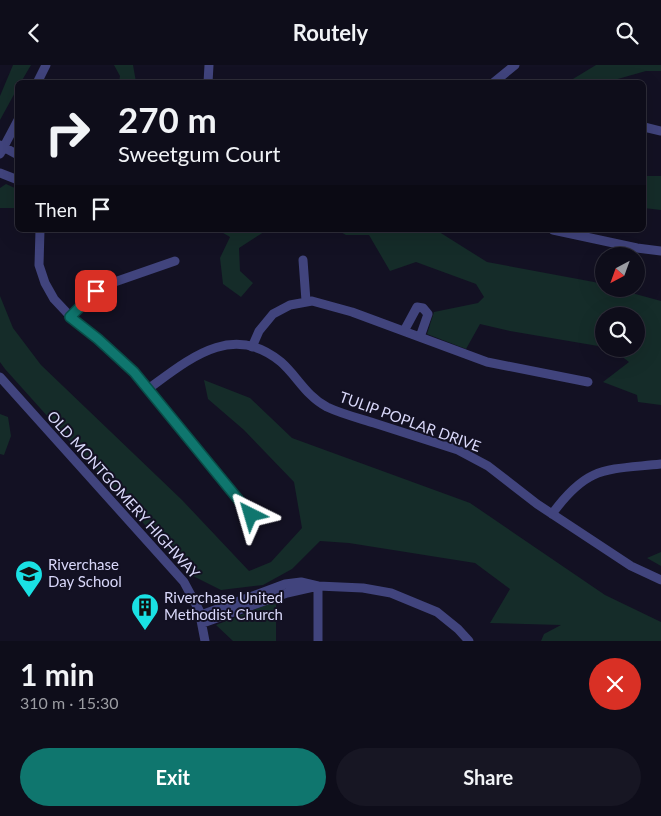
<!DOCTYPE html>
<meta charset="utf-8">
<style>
:root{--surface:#0e0d1a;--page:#171623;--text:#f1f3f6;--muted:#9b9ca2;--line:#2e2d39;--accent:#0f766e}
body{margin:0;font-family:Lato,sans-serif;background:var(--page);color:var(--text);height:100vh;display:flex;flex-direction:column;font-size:19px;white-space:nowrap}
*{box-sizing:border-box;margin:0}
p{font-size:16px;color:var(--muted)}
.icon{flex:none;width:28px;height:28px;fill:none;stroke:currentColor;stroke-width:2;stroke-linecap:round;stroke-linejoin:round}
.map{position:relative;height:576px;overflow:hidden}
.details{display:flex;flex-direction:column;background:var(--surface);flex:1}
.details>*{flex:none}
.hud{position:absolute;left:15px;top:15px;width:631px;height:152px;border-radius:8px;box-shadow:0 5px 20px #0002,0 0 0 1px var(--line);background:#0e0d1a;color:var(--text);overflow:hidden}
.needle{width:32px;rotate:221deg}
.tools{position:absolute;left:595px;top:182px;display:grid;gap:10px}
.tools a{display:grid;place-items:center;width:50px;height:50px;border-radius:50%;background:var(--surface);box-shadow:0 5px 20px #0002,0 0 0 1px var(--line);font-size:25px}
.pin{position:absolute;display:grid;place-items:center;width:42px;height:42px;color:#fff;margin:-21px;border-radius:10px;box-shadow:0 2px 8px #0006}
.me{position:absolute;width:55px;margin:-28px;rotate:320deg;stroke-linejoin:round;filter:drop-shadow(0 0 4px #0008)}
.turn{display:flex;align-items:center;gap:18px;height:105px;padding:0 20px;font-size:22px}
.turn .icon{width:65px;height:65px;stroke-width:2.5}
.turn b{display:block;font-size:35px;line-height:42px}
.then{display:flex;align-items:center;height:48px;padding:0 20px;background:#0003;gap:10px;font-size:19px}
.round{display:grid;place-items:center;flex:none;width:52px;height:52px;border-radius:26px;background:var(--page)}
.headline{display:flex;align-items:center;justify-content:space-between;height:85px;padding:0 20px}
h1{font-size:30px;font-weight:700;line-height:38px}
.primary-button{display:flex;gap:10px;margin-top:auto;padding:10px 20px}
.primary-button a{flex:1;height:58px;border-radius:30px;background:var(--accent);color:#fff;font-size:20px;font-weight:700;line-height:58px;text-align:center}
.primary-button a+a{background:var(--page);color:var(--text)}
header{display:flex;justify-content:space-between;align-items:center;height:65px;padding:0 20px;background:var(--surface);font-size:22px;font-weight:700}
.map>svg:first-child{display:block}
.green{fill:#152c29}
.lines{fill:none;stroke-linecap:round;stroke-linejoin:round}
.minor{stroke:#41447d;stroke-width:9}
.route-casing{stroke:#0a4d48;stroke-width:12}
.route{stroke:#0f766e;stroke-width:9}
.labels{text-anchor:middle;stroke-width:4;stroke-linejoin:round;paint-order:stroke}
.street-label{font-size:15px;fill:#d9d8fa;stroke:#131123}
.poi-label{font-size:15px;fill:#d9d8fa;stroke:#131123;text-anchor:start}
</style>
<header><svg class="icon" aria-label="back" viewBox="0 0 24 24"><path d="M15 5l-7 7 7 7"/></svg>Routely<svg class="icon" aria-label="search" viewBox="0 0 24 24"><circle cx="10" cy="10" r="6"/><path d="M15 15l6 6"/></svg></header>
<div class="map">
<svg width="661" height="576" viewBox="0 0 661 576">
<rect width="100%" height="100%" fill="#131123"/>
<path class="green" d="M 13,0 L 31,0 L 21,17 L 18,18 L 17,24 L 0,55 L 0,31 Z
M 114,0 L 133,0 L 136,17 L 119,17 L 120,11 Z
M 596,0 L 661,0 L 661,6 L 646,6 L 607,17 L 568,17 Z
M 644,111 L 661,111 L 661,145 L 644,143 Z
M 6,119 L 17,124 L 17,143 L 0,143 L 0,123 Z
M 218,165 L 267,165 L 239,183 L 240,206 L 253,218 L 241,232 L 223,219 L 220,193 L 230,172 Z
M 337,165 L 436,165 L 487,197 L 594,217 L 604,220 L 604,224 L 617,224 L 661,236 L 661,340 L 638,337 L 637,330 L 603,317 L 629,297 L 612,284 L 636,284 L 636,251 L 604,251 L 604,282 L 510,266 L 480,259 L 466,284 L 427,269 L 434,247 L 478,238 L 484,232 L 476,219 L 416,197 L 390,206 L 369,170 L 346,170 Z
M 0,231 L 13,263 L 41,300 L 182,435 L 249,506 L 271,497 L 302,463 L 294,417 L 244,365 L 208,334 L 204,315 L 250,333 L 292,373 L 470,438 L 605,530 L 661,557 L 661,576 L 541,576 L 544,569 L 561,560 L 490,558 L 510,524 L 475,498 L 349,478 L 320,476 L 292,504 L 263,520 L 221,525 L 189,509 L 5,304 L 0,297 Z
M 0,349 L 8,352 L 11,371 L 4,390 L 0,389 Z
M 661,487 L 661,501 L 647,493 Z
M 276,536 L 276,576 L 233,576 L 216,560 Z"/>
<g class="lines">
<path class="minor" d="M 37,18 L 46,0
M 208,18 L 209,0
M 493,18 L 515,0
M 644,62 L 661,66
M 0,80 L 18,90
M 0,89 L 18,55
M 0,108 L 18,115
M 40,165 L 39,200 L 45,218 L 54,234 L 70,251 L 98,274 L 134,307 L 251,451
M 553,165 L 637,183 L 661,186
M 303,195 L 306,236
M 70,251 L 87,234 L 103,221 L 175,196
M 404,266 L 417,242 L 423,243 L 428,249 L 420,272
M 252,282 L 259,266 L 273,249 L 290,240 L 312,236 L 352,247 L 487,297 L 588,317
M 0,312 L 184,517 L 199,545 L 205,576
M 148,324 C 188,295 232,256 281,297 C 297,311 306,331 327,342 C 342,349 358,353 374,358 C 402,367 430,376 458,385 L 488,401 L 537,439 L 631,501 L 661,515
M 552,449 C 588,400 605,405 661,399
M 318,521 L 318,576
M 201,550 L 285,519 L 301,517 L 318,521
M 203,558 L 287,528 L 318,521 L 363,523 L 391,528 L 437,547 L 458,564 L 469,576"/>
</g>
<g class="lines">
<g class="route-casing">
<path id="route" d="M 96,226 L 70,252 L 98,274 L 134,307 L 251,450"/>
</g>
<use href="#route" class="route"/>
</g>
<defs>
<g id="school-pin" transform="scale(1.4375)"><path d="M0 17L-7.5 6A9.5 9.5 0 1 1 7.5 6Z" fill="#1ae1e4" stroke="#131123"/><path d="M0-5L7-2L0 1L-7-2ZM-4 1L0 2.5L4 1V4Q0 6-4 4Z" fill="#111"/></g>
<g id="building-pin" transform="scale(1.4375)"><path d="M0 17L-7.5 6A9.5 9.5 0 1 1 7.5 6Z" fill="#1ae1e4" stroke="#131123"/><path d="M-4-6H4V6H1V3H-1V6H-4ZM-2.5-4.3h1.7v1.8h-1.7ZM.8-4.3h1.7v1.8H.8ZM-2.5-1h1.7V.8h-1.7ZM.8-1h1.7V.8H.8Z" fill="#111"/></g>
</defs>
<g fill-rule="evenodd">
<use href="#school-pin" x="29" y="509"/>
<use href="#building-pin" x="145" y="542"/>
</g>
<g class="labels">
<g class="street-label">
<text transform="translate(410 357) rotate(20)" y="5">TULIP POPLAR DRIVE</text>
<text transform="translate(123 430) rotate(48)" y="5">OLD MONTGOMERY HIGHWAY</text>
</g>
<g class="poi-label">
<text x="48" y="505">Riverchase<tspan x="48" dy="17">Day School</tspan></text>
<text x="164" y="538">Riverchase United<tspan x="164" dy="17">Methodist Church</tspan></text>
</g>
</g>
</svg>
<div class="tools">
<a><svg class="needle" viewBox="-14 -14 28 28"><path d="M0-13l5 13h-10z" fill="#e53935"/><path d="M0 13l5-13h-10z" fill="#9b9ca2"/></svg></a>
<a><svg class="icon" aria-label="search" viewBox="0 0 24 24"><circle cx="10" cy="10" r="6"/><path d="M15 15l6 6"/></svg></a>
</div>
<div class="pin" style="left:96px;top:226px;background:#d93025"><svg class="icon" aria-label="arrive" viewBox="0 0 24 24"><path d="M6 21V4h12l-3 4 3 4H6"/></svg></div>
<svg class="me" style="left:251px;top:450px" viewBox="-20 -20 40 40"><path d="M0-17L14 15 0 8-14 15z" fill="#0f766e" stroke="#fff" stroke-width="4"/></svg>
<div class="hud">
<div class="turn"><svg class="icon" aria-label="right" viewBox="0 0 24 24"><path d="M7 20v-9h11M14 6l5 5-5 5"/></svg><div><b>270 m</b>Sweetgum Court</div></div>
<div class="then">Then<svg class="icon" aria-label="arrive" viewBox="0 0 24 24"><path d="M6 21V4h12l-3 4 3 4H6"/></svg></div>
</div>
</div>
<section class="details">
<div class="headline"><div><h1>1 min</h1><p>310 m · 15:30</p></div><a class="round" style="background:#d93025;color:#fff"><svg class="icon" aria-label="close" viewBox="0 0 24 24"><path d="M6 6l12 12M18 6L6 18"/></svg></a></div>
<div class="primary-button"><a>Exit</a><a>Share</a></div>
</section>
